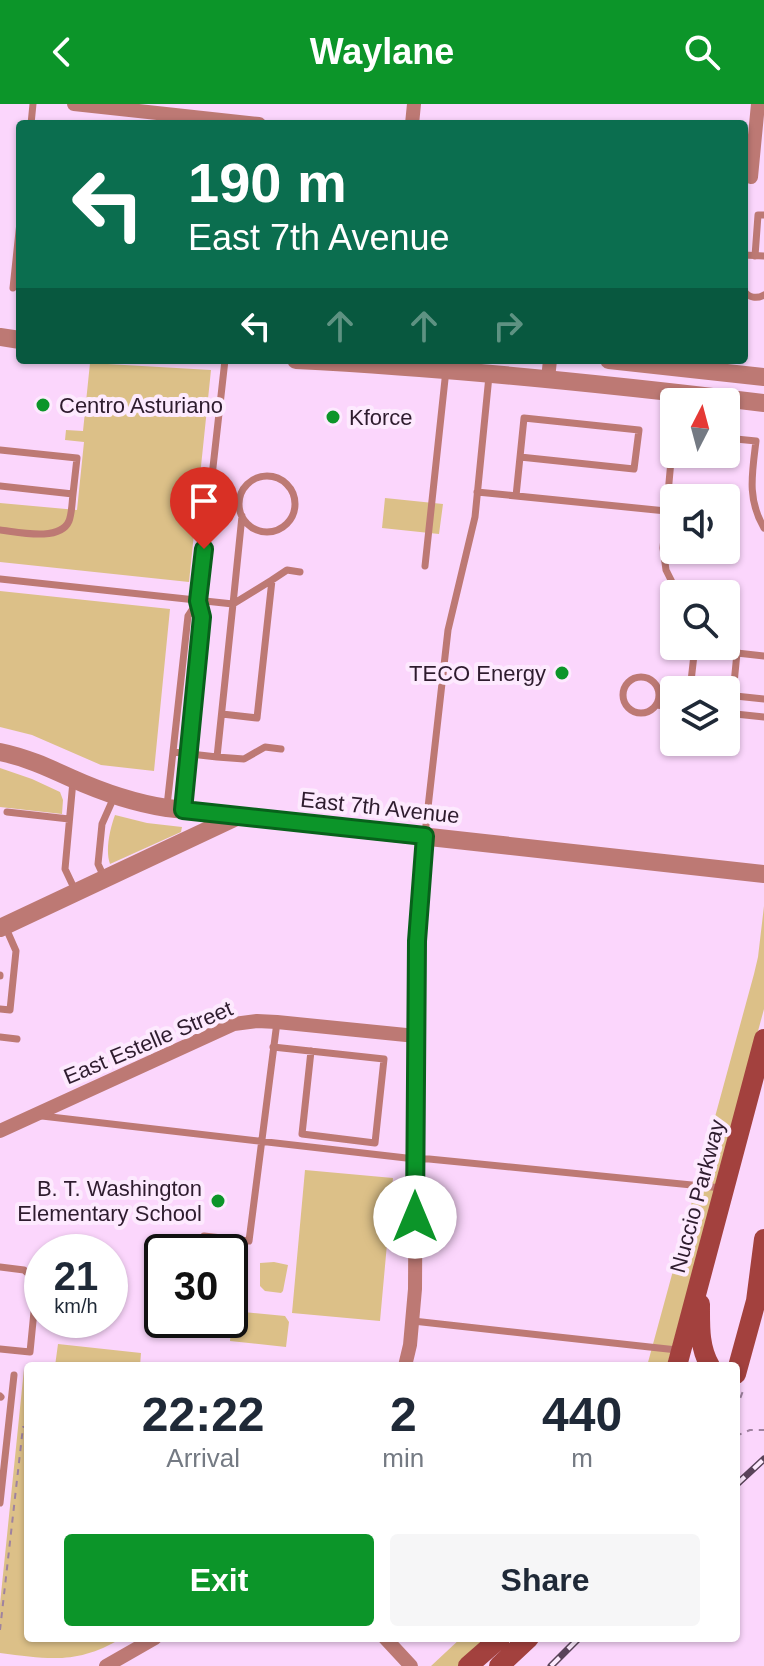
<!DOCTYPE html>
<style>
:root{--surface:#fff;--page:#f6f6f7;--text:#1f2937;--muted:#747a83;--accent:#0c9529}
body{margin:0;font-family:Arial,sans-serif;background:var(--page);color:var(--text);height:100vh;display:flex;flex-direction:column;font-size:30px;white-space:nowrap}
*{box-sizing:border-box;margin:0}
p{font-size:26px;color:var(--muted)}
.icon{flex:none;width:44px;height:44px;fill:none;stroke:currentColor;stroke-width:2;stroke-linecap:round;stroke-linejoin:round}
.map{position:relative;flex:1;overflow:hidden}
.panel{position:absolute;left:24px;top:1258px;width:716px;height:280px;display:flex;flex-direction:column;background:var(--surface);border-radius:8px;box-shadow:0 2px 6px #0004}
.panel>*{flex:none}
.hud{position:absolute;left:16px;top:16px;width:732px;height:244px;border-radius:8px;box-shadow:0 2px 6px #0004;background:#0b6e4f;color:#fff;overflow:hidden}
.needle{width:52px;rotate:6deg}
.fabs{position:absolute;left:660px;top:284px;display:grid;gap:16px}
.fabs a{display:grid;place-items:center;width:80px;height:80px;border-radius:8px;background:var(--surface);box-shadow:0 2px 6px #0004;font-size:40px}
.speed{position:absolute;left:24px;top:1130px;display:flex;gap:16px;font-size:40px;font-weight:700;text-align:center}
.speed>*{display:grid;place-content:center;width:104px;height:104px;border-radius:50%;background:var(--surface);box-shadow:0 2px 6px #0004;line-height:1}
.speed small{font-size:20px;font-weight:400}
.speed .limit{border:4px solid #111;border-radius:12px;background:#fff;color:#111}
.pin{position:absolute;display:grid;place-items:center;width:68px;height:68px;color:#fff;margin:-82px -34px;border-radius:50% 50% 50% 0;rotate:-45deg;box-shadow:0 0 8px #0007}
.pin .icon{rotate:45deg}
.me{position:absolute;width:88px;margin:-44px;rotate:0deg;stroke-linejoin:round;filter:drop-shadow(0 0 6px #0008)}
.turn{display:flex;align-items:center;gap:28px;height:168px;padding:0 40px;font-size:36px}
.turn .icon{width:104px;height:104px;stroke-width:2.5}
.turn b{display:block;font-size:56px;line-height:68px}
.lanes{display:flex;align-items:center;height:76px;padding:0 40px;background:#0003;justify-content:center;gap:40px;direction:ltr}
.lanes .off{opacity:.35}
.eta{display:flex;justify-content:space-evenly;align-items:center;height:136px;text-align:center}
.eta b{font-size:48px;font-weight:700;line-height:56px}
.button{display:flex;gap:16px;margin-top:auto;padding:16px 40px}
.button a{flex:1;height:92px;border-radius:8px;background:var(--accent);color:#fff;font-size:32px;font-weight:700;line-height:92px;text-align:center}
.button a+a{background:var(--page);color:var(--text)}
header{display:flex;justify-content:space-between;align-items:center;height:104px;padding:0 40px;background:var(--accent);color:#fff;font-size:36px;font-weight:700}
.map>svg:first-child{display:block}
.green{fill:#dcc088}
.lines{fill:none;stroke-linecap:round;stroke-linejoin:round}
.path{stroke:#9f829f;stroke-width:2;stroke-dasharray:6 6;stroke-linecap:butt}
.service{stroke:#bd7974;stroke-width:7}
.minor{stroke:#bd7974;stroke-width:14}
.tertiary{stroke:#bd7974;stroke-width:18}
.secondary{stroke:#a3413e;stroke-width:20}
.rail-casing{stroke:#594359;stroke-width:7}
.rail{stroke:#fdeafe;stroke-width:4;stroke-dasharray:12;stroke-linecap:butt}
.route-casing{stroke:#08611b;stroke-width:20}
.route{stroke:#0c9529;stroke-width:14}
.poi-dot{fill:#0c9529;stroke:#fdeafe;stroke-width:3}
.labels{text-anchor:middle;stroke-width:8;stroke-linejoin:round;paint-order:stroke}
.poi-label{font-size:22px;fill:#2e1c2e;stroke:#fdeafe;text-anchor:start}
.street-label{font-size:22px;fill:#2e1c2e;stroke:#fdeafe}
</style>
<header><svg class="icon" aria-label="back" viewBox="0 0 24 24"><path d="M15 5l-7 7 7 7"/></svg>Waylane<svg class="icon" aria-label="search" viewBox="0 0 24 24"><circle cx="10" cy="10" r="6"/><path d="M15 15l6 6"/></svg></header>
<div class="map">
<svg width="764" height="1562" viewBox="0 0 764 1562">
<rect width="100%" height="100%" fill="#fbd6fc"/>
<path class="green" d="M 90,259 L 211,266 L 189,478 L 0,458 L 0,399 L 77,406 L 84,338 L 65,336 L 66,326 L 83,327 Z
M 385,394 L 443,400 L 439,430 L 382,424 Z
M 0,487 L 170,505 L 154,667 L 101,661 L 32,631 L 0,623 Z
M 0,664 L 32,675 L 60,688 L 63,696 L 62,710 L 0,703 Z
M 115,711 L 147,719 L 182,723 L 181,728 L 110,760 C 105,746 110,725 115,711 Z
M 764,802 L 764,905 L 667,1262 L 647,1262 L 754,870 L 758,853 Z
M 305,1066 L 393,1074 L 380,1217 L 292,1209 Z
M 274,1158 L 288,1161 L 283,1187 L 281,1189 L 265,1187 L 260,1182 L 260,1159 Z
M 233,1207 L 285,1212 L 289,1218 L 286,1243 L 230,1237 Z
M 58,1240 L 141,1249 L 140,1262 L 55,1262 Z
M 24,1265 L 28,1265 L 28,1534 L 122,1534 C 77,1561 49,1555 0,1549 L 0,1500 Z
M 461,1534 L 488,1534 L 458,1562 L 431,1562 Z"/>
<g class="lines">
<path class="path" d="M 736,1305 L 743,1287
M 736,1332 L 750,1326 L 764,1326
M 0,1526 L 23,1323 L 28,1323"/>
<path class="service" d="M 31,20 L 33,0
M 744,151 L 764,152
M 755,152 L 758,111 L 764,111
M 13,184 L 20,118
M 744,187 C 749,194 757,195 764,191
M 674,324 L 663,444 L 666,466 L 678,490
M 726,334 L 756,337 C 752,370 747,395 764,424
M 0,346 L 77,354 L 73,390 L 0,382
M239 400a28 28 0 1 1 56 0a28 28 0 1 1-56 0Z
M 477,388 L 666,407
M 516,392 L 524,314 L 639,326 L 634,365 L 520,353
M 209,393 L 239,396
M 0,426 C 18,428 60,438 69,417 C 72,409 72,398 73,390
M 425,462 L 446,266
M 0,475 L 233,500 L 217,653 L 173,648
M 272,476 L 287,466 L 300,468
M 198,497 L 225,256
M 233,500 L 242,412
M623 591a18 18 0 1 1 36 0a18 18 0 1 1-36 0Z
M 658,584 L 676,586
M 690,586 L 695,542
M 726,591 L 764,595
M 656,601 L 674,603
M 726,609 L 764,613
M 222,610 L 257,614 L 272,476 L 233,500
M 731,610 L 737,549 L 764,552
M 217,653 L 244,655 L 265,643 L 281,645
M 73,677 L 65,765 L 75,786
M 167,702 L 188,512 L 198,497 L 202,513 L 183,705
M 7,708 L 69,715
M 425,730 L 448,526 L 475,413 L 489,272
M 104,773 L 98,760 L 102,720 L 114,693
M 0,871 L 0,872
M 0,905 L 10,906 L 16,847 L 5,822
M 0,933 L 17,935
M 273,943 L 384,955 L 375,1039 L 302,1030 L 311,947
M 42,1012 L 415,1055 L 429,1055 L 722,1084
M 204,1132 L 249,1137 L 277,918
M 0,1163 L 24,1166 L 37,1177 L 30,1248 L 0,1245
M 413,1217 L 677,1246
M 0,1292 L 1,1293
M 0,1399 L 14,1271"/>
<path class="minor" d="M 74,0 L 259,20
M 412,20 L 414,0
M 751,73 L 758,0
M 548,275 L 550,256
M 0,1027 L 234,920 L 257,917 L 277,918 L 416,932
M 405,1262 L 410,1241 L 415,1185 L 417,837 L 425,732
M 385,1534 L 411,1562
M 106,1562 L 155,1534"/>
<path class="tertiary" d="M 0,233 L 20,236
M 296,256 C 453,264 608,280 764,299
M 609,256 L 764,273
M 0,648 C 25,653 47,663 71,674 C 102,688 134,699 167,704 L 764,770
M 0,824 L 236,713"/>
<path class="secondary" d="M 700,1200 C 700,1222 699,1243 710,1262
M 677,1262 L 764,935
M 736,1270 L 756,1197 L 764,1135
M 468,1562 L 500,1534
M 499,1562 L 529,1534"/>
<g class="rail-casing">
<path id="rail" d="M 736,1381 L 764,1355
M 551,1562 L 579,1534"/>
</g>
<use href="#rail" class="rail"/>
</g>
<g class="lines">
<g class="route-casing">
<path id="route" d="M 204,445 L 198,497 L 202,513 L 183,706 L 425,732 L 417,837 L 415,1113"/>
</g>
<use href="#route" class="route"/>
</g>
<g class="poi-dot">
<circle cx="43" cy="301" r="8"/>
<circle cx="333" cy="313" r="8"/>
<circle cx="562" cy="569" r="8"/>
<circle cx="218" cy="1097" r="8"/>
</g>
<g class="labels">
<g class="poi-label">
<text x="59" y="309">Centro Asturiano</text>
<text x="349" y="321">Kforce</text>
<text x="546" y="577" text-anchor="end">TECO Energy</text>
<text x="202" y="1092" text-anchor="end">B. T. Washington<tspan x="202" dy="25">Elementary School</tspan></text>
</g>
<g class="street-label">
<text transform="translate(380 703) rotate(6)" y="8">East 7th Avenue</text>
<text transform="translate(148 938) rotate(-23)" y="8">East Estelle Street</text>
<text transform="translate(697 1092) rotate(-75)" y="8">Nuccio Parkway</text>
</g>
</g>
</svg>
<div class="fabs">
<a><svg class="needle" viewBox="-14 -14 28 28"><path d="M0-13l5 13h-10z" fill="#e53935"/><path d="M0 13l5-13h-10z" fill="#747a83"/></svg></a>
<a><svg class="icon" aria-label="sound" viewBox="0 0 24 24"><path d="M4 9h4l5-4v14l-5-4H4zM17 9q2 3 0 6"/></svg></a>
<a><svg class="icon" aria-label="search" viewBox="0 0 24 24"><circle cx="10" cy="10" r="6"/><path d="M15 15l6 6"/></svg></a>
<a><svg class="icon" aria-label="layers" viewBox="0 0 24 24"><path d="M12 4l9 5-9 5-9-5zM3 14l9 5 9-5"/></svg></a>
</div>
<div class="speed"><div>21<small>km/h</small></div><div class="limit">30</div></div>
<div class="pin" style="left:204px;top:445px;background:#d93025"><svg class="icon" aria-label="arrive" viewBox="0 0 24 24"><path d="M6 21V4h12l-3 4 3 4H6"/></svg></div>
<svg class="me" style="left:415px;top:1113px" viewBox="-20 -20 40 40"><circle r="19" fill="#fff"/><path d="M0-13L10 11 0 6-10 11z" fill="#0c9529"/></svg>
<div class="hud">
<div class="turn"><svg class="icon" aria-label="left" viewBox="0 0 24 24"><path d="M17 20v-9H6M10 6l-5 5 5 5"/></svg><div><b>190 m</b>East 7th Avenue</div></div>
<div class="lanes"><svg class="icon" aria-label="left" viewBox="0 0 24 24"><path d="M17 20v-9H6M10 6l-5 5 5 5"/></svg><svg class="icon off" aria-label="ahead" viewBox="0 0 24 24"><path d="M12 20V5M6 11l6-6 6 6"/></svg><svg class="icon off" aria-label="ahead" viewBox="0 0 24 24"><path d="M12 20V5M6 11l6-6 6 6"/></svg><svg class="icon off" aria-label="right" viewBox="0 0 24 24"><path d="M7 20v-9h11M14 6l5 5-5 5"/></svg></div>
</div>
<section class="panel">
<div class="eta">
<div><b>22:22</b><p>Arrival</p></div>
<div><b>2</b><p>min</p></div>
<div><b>440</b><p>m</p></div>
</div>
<div class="button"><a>Exit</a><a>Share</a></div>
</section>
</div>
